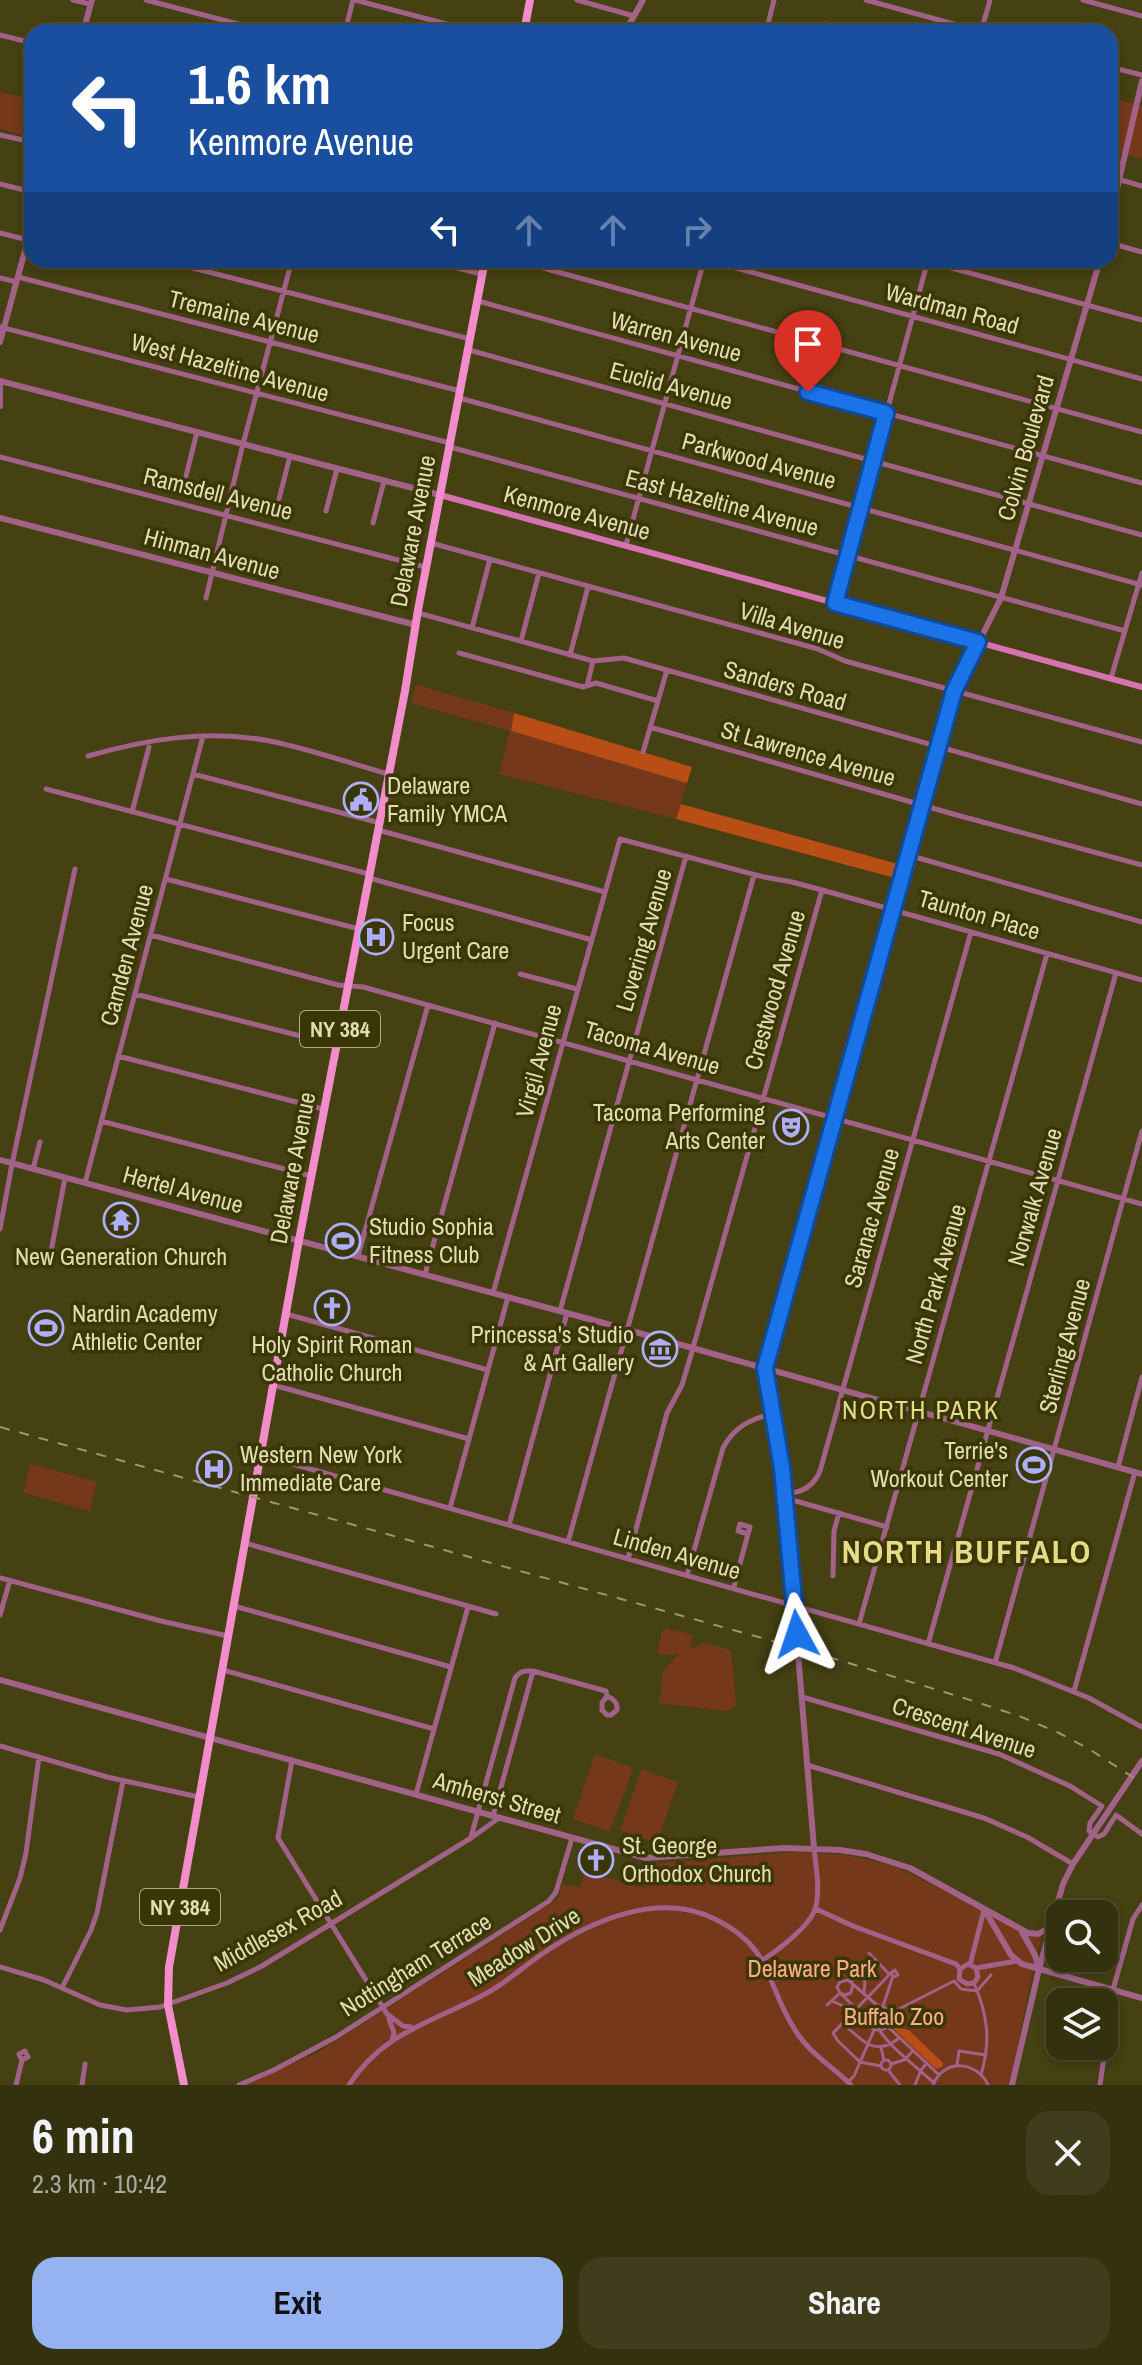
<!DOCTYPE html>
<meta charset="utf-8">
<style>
:root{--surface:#34310e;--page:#3f3d1c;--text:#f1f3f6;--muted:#a9a99e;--line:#4e4c2e;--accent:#95b2f1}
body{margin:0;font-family:"Archivo Narrow",sans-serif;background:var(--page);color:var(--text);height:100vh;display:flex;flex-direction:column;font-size:30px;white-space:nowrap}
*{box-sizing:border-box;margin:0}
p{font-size:26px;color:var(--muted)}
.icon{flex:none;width:44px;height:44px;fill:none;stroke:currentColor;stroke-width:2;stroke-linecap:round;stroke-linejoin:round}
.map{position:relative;height:2085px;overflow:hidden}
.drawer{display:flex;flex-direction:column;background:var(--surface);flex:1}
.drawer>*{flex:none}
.guide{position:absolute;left:24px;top:24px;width:1094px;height:244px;border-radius:24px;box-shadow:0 4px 12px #0003,0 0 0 2px var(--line);background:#1a4fa0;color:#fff;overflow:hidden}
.fabs{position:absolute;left:1046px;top:1900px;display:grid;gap:16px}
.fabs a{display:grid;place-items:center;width:72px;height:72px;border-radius:16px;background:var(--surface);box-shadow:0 4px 12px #0003,0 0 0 2px var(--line);font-size:40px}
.pin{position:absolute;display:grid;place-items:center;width:68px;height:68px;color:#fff;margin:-82px -34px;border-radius:50% 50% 50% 0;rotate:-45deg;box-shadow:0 0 8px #0007}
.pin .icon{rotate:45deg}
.me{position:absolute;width:88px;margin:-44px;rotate:355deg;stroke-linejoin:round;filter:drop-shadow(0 0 6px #0008)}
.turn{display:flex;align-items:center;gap:28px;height:168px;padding:0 32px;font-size:36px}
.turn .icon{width:104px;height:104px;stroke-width:2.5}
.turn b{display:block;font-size:56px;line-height:68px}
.lanes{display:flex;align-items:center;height:76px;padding:0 32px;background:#0003;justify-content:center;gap:40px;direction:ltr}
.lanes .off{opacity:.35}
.round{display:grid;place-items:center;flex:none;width:84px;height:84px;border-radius:24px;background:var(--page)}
.head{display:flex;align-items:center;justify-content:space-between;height:136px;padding:0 32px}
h1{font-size:48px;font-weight:700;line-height:60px}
.primary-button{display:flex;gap:16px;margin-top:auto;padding:16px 32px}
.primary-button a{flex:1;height:92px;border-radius:24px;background:var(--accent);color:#111;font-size:32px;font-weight:700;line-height:92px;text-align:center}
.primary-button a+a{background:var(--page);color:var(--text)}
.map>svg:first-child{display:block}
.green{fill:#75381b}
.forest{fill:#b84e15}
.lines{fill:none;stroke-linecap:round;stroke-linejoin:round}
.pedestrian{stroke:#a26288;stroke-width:3}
.minor{stroke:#a26288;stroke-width:5}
.tertiary{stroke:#a26288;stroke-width:6}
.secondary{stroke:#d773b1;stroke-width:6}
.primary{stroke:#f28cca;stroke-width:8}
.rail{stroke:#9b986d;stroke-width:2;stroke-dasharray:10 10;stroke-linecap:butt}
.route-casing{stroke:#114b97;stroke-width:20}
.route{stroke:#1a73e8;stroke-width:14}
.labels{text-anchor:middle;stroke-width:7;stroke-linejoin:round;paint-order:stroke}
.shield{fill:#3b3606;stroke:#aeab80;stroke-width:2}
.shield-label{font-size:22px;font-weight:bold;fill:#e0ddb5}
.street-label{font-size:24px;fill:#e0ddb5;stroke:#3b3606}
.poi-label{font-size:24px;fill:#e0ddb5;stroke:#3b3606;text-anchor:start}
.park-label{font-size:24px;fill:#ffac89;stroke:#3b3606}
.neighbourhood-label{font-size:26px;letter-spacing:2px;fill:#e4dc86;stroke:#3b3606}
.district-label{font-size:32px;font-weight:bold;letter-spacing:2px;fill:#e4dc86;stroke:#3b3606}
</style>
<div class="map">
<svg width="1142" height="2085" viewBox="0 0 1142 2085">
<rect width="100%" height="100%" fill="#454113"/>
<path class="green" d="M 824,20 L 869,32 L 821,32 Z
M 0,92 L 32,99 L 32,137 L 0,129 Z
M 1110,97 L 1142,106 L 1142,159 L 1117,152 L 1111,171 Z
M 416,685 L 514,713 L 511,731 L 687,783 L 676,819 L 499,774 L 510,731 L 411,703 Z
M 31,1464 L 97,1482 L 89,1511 L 23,1493 Z
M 666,1628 L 693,1635 L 690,1649 L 704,1643 L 731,1650 L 736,1705 L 728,1711 L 659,1703 L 663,1671 L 679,1654 L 666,1655 L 657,1653 L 662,1631 Z
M 595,1754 L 633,1768 L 610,1832 L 573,1819 Z
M 642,1769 L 678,1782 L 657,1843 L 620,1830 Z
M 795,1852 L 847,1855 L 894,1866 L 996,1917 L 1042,1936 C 1028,1985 1021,2035 1009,2085 L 246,2085 L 317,2053 L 558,1899 L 562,1884 L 580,1888 L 585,1872 L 645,1888 L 652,1864 Z"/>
<path class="forest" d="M 514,713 L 692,767 L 687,783 L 511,731 Z
M 681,804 L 898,864 L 895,878 L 676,819 Z
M 894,2023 L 899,2027 L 910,2031 L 943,2063 L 942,2067 L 936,2069 L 894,2029 Z"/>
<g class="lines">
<path class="pedestrian" d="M 869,1953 L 889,1974
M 895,1970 L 898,1975 L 894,1977 L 891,1973 Z
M 858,1974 L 865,1982 L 864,1992
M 851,1982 L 863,1968
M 974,1983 C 988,2016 991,2041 981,2075
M 832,2001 L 843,2006 L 851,2005
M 827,2005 L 840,1993 L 845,1995 L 851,1993 L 853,1984
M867 2018a12 12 0 1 1 24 0a12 12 0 1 1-24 0Z
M 883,2006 L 893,1976
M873 2019a6 6 0 1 1 12 0a6 6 0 1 1-12 0Z
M 885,2016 L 954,1981 L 961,1989 L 977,1991 L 991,1975
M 867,2019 L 840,1993 L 837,1987 L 840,1982 L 848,1980 L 878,2006
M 843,2023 C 861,2040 875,2058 899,2038
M 884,2023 L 938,2074
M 876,2024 C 885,2044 917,2067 934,2083
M 881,2047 L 884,2061
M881 2065a5 5 0 1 1 10 0a5 5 0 1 1-10 0Z
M 891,2064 L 904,2060 L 913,2051
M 957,2065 L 959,2051 L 986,2055
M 881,2066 L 860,2062 L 838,2041 L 833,2033 L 891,1973
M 888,2070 L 900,2085
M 848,2082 L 854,2076 L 875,2028
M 915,2085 L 921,2070 L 926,2064
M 933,2085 C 944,2057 978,2062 988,2085"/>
<path class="minor" d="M 73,0 L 90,4
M 146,0 L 269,32
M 355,0 L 477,32
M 577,0 L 634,16
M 866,0 L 983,32
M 1083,0 L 1142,16
M 345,32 L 353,0
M 766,32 L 774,0
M 981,32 L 990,0
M 0,35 L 32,43
M 1110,67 L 1142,75
M 0,135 L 32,142
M 1110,177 L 1142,186
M 0,184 L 32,192
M 0,233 L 28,240
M 1110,243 L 1142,252
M 162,260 L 470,339
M 427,260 L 481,274
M 514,260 L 1142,432
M 707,260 L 1142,379
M 922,260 L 1142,320
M 18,277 L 460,391
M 0,278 L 17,282
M 478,301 L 1142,483
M 0,327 L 450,443
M 469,350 L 1142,535
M 459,398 L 1142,585
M 450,447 L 1125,631
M 0,457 L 425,567
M 186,476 L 197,432
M 279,499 L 290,456
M 326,511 L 337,469
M 373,523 L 384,481
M 431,543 L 818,649 L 845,661 L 1142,742
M 626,545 L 704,260
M 206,598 L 243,444 L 292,260
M 835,603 L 928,260
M 418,613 L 593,661 L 624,658 L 1142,804
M 472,628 L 490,559
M 521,641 L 539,573
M 459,653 L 583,687 L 596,683 L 658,701
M 570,655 L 588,587
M 1111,678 L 1142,573
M 587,686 L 593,661
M 650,727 L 953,814 L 1142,865
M 643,752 L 667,670
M 88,756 C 148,739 208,729 270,741 C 310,749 349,763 388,774
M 193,774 L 380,823
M 46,789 L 369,874
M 132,812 L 149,747
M 378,830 L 605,892
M 908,855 L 1142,922
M 369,878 L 592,940
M 166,879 L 359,929
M 151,935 L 338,985 L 363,987 L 1142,1204
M 520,974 L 577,989
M 135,994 L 336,1045
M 118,1056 L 323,1109
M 101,1121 L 311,1176
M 33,1169 L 40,1142
M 85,1183 L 203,736
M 0,1229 L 12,1164 L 75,869
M 358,1256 L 428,1005
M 49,1262 L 65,1178
M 425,1274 L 495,1023
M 493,1293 L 620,839 L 764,877 L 792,882 L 822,890 L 1142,980
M 560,1311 L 686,856
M 286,1314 L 488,1370
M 273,1385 L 469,1439
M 261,1455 L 1014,1668 L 1089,1698 L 1142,1727
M 1118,1467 L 1142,1377
M 785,1494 C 801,1493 814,1486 820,1471 L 971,932
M 785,1498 L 887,1527
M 450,1508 L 508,1297
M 509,1525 L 567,1313
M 568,1542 L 754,875
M 245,1543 L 496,1614
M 628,1559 L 667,1413 L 682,1385 L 691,1355 L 822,890
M 687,1575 L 723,1448 C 734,1427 750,1419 772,1414
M 833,1576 L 834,1531 L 839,1513
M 0,1578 L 161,1621 L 228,1636
M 734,1588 L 735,1582 L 748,1534 L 750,1527 L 740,1524 L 738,1531 L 748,1534
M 234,1606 L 451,1667
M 0,1615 L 10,1580
M 859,1624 L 1047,954
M 928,1644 L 1116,973
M 995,1663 L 1142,1131
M 223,1670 L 434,1729
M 1074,1691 L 1135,1472
M 607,1696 C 614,1699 618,1703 617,1710 L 611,1715 L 607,1715 L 602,1710 L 602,1703 Z
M 802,1697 L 999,1754 L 1070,1786 L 1102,1806 L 1090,1823 L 1089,1831 L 1098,1837 L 1104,1834 L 1116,1815 L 1142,1834
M 0,1746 L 107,1777 L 199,1797
M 292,1760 L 278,1838 L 387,2014 L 403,2026 L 411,2027
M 807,1765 L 984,1818 L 1027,1837 L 1073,1864
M 416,1794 L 468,1607
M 493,1816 L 533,1671
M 471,1837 L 515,1678 C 520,1671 525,1670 533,1671 L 606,1691 L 607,1696
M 816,1909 L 853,1926 L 956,1964 L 960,1969
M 0,1930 L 20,1878 L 26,1853 L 39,1757
M 763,1960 C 779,1949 812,1925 816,1906 C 820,1888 816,1867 814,1848
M 970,1965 L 984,1910
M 0,1967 L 44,1980 L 100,2005 L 127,2010 L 160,2007 L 227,1983 L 262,1966 L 471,1838 L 499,1818
M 960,1969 L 968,1964 L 976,1968 L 1017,1961
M 960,1969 L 959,1979 L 967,1984 L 974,1983 L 978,1977 L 976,1968
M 62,1988 L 91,1930 L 97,1913 L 123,1781
M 389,2019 L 394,2033 L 392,2040
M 16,2085 L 22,2060 L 19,2054 L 25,2051 L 28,2057 L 22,2060
M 82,2085 L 85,2064
M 239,2085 L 274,2070 L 336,2037 L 549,1901 L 556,1892 L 572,1838
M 349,2085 C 384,2031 434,2022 487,1993 C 507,1982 523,1967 542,1954 C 590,1921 660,1890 717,1920 C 774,1949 765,1984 795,2030 C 809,2053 833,2067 851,2085
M 1100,2085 L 1114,1986 L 1133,1919 L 1142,1905"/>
<path class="tertiary" d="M 83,32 L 92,0
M 625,32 L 643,0
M 1110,219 L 1142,81
M 0,342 L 32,225
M 0,381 L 440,495
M 0,384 L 0,406
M 0,518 L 416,625
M 0,1160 L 589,1319 L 1142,1474
M 0,1680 L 646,1858 L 784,1848 L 840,1850 L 866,1854 L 910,1868 L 1028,1933 L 1038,1934 L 1050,1927
M 814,1848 L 785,1494 L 765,1368 L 954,691 L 1001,598 L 1100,260
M 984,1909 L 1011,1955 L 1022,1964 L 1142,1998
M 1022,1932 L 1035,1955 L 1039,1969
M 1012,2085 L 1039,1969 L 1063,1884 L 1073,1864 L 1142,1761"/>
<path class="secondary" d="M 440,495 L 1142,687"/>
<path class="primary" d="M 524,32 L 530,0
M 184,2085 L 168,2005 L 169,1967 L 299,1240 L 405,691 L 418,610 L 485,260"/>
<path class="rail" d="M 0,1427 L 809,1651 L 964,1698 L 1019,1716 L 1059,1733 L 1089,1749 L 1142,1783"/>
</g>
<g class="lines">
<g class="route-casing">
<path id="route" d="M 797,1634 L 782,1468 L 765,1368 L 938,748 L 954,691 L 978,642 L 835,603 L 886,413 L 808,392"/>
</g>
<use href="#route" class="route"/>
</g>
<defs>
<g id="civic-ring" transform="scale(1.8)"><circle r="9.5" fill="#3b3606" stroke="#aeaefa" stroke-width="1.5"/><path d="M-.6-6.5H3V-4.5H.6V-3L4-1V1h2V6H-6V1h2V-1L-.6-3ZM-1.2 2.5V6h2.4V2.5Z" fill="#aeaefa"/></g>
<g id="hospital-ring" transform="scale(1.8)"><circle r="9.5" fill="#3b3606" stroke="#aeaefa" stroke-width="1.5"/><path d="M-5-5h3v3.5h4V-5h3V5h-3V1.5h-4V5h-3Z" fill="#aeaefa"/></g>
<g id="theatre-ring" transform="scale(1.8)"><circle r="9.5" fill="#3b3606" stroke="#aeaefa" stroke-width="1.5"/><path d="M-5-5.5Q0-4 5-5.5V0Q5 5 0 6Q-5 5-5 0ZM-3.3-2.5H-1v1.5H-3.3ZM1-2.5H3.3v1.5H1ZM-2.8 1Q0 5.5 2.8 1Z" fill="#aeaefa"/></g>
<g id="temple-ring" transform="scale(1.8)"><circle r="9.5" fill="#3b3606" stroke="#aeaefa" stroke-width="1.5"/><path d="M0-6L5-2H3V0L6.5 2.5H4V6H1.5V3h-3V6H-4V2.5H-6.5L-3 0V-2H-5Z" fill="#aeaefa"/></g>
<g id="stadium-ring" transform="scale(1.8)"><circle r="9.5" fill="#3b3606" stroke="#aeaefa" stroke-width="1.5"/><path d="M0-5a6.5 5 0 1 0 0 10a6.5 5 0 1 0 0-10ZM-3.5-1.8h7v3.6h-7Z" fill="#aeaefa"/></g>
<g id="church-ring" transform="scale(1.8)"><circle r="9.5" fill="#3b3606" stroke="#aeaefa" stroke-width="1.5"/><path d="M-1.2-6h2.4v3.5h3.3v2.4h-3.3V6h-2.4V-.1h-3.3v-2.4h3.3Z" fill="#aeaefa"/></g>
<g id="museum-ring" transform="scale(1.8)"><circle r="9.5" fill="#3b3606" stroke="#aeaefa" stroke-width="1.5"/><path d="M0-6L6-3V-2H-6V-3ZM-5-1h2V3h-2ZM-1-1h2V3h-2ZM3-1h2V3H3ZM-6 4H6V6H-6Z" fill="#aeaefa"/></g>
</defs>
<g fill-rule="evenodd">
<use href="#civic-ring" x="361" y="800"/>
<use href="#hospital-ring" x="376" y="937"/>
<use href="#theatre-ring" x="791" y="1127"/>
<use href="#temple-ring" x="121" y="1220"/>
<use href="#stadium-ring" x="343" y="1241"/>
<use href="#church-ring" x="332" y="1308"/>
<use href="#stadium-ring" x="46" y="1328"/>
<use href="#museum-ring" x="660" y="1349"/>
<use href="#stadium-ring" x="1034" y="1465"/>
<use href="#hospital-ring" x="214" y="1469"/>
<use href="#church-ring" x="596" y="1860"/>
</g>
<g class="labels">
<g class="shield">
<rect x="300" y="1011" width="80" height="36" rx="6"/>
<rect x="140" y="1889" width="80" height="36" rx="6"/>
</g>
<g class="shield-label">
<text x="340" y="1037">NY 384</text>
<text x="180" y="1915">NY 384</text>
</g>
<g class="street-label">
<text transform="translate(952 309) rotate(15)" y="8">Wardman Road</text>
<text transform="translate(244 317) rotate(14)" y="8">Tremaine Avenue</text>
<text transform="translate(676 337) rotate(15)" y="8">Warren Avenue</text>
<text transform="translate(230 368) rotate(15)" y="8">West Hazeltine Avenue</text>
<text transform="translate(671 386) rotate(15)" y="8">Euclid Avenue</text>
<text transform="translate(1026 448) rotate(-74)" y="8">Colvin Boulevard</text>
<text transform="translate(759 461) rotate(15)" y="8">Parkwood Avenue</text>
<text transform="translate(218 494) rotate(14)" y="8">Ramsdell Avenue</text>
<text transform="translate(722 503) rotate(15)" y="8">East Hazeltine Avenue</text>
<text transform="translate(577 513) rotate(15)" y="8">Kenmore Avenue</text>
<text transform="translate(413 531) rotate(-79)" y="8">Delaware Avenue</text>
<text transform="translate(212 554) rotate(15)" y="8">Hinman Avenue</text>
<text transform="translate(792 626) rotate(17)" y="8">Villa Avenue</text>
<text transform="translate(785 686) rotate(16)" y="8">Sanders Road</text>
<text transform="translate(808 754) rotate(16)" y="8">St Lawrence Avenue</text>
<text transform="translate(979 915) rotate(16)" y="8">Taunton Place</text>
<text transform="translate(644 940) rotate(-74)" y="8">Lovering Avenue</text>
<text transform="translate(127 955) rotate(-75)" y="8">Camden Avenue</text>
<text transform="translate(775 990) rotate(-74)" y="8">Crestwood Avenue</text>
<text transform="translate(652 1048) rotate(16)" y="8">Tacoma Avenue</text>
<text transform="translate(539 1061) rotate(-75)" y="8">Virgil Avenue</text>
<text transform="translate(293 1168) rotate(-79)" y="8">Delaware Avenue</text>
<text transform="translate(183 1190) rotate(15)" y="8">Hertel Avenue</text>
<text transform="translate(1035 1197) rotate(-74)" y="8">Norwalk Avenue</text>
<text transform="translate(872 1218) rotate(-74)" y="8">Saranac Avenue</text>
<text transform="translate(936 1284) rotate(-74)" y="8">North Park Avenue</text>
<text transform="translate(1065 1346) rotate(-75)" y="8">Sterling Avenue</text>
<text transform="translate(677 1554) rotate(16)" y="8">Linden Avenue</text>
<text transform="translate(964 1728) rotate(18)" y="8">Crescent Avenue</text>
<text transform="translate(497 1798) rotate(16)" y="8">Amherst Street</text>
<text transform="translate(278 1931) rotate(-29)" y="8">Middlesex Road</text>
<text transform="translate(524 1947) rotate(-32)" y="8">Meadow Drive</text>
<text transform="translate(416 1965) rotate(-32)" y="8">Nottingham Terrace</text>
</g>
<g class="poi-label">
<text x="387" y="794">Delaware<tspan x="387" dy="28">Family YMCA</tspan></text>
<text x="402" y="931">Focus<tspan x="402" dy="28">Urgent Care</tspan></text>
<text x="765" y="1121" text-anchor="end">Tacoma Performing<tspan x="765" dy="28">Arts Center</tspan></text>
<text x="369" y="1235">Studio Sophia<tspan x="369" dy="28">Fitness Club</tspan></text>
<text x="121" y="1265" text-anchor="middle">New Generation Church</text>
<text x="72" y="1322">Nardin Academy<tspan x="72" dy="28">Athletic Center</tspan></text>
<text x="634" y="1343" text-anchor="end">Princessa's Studio<tspan x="634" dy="28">&amp; Art Gallery</tspan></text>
<text x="332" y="1353" text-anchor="middle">Holy Spirit Roman<tspan x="332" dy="28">Catholic Church</tspan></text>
<text x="1008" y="1459" text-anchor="end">Terrie's<tspan x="1008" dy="28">Workout Center</tspan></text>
<text x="240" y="1463">Western New York<tspan x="240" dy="28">Immediate Care</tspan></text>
<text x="622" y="1854">St. George<tspan x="622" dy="28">Orthodox Church</tspan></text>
</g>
<g class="park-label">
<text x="812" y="1977">Delaware Park</text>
<text x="894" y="2025">Buffalo Zoo</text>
</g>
<g class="neighbourhood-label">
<text x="921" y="1419">NORTH PARK</text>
</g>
<g class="district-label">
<text x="967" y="1563">NORTH BUFFALO</text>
</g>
</g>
</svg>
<div class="fabs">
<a><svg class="icon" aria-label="search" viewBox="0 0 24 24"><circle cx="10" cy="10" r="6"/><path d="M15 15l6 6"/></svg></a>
<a><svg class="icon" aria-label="layers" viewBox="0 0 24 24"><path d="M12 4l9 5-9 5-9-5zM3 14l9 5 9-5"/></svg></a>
</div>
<div class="pin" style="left:808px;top:392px;background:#d93025"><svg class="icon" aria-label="arrive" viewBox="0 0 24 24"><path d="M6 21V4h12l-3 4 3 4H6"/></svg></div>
<svg class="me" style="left:797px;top:1634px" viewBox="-20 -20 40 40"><path d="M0-17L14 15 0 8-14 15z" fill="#1a73e8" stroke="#fff" stroke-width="4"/></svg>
<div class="guide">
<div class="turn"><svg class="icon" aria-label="left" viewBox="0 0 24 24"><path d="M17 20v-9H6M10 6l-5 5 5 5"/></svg><div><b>1.6 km</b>Kenmore Avenue</div></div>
<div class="lanes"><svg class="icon" aria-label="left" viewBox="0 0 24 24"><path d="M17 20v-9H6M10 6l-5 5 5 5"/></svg><svg class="icon off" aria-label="ahead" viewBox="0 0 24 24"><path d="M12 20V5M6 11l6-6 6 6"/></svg><svg class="icon off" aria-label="ahead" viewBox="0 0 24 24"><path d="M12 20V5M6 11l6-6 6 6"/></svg><svg class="icon off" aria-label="right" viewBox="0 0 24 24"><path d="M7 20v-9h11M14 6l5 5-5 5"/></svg></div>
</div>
</div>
<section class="drawer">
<div class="head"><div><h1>6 min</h1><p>2.3 km · 10:42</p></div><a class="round"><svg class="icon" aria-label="close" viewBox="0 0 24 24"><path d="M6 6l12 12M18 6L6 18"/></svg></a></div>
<div class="primary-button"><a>Exit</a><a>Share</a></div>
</section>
